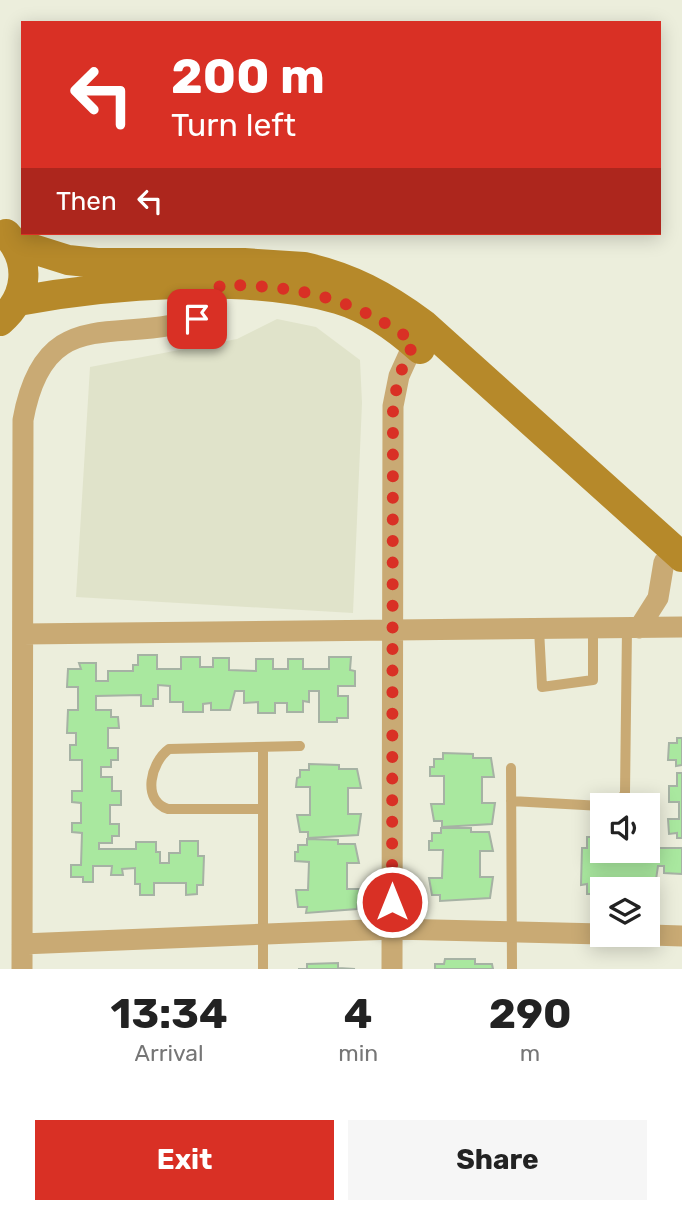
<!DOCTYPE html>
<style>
:root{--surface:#fff;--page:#f6f6f6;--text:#222;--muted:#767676;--accent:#d93025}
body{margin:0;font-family:Rubik,sans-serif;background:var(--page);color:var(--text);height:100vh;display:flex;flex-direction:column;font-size:26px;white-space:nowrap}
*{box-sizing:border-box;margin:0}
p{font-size:23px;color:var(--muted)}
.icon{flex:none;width:38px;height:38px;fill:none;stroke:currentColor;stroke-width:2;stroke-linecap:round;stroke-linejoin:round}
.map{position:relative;height:969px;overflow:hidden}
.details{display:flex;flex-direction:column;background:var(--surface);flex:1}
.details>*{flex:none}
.top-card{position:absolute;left:21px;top:21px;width:640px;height:214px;border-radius:0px;box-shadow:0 4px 18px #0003;background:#d93025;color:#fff;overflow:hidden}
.tools{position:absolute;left:590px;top:793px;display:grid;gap:14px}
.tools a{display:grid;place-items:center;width:70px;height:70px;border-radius:0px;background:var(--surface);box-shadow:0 4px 18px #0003;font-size:35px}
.pin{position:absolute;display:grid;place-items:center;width:60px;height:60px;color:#fff;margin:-30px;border-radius:14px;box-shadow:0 4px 10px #0006}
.me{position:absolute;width:77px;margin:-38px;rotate:0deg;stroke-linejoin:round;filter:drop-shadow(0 0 5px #0008)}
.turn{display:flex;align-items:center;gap:24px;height:147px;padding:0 35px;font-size:32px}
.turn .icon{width:91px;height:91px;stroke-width:2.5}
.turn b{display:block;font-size:49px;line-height:60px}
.then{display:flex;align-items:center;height:66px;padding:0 35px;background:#0003;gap:14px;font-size:26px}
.eta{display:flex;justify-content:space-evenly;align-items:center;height:119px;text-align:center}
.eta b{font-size:42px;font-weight:700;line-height:49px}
.action{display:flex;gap:14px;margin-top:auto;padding:14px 35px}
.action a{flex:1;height:80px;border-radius:0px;background:var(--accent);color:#fff;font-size:28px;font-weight:700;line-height:80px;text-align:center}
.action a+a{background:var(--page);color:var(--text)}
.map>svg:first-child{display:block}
.built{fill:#e0e3ca}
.building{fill:#a9e89f;stroke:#a6b2a4;stroke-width:2}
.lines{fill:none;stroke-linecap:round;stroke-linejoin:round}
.lane{stroke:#c9aa74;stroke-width:10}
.street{stroke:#c9aa74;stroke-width:21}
.secondary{stroke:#b6892a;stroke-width:30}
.route{stroke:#d93025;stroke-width:12;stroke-dasharray:0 21.6}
</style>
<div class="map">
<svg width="682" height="969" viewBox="0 0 682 969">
<rect width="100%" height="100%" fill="#eceedc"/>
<path class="built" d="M 277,319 L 316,327 L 360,360 L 362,403 L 353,613 L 76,597 L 90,367 L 237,339 Z"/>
<path class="building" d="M 138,655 L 157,655 L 157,669 L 181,669 L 181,657 L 200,657 L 200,667 L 213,667 L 213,658 L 229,658 L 229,670 L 256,671 L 256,659 L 273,659 L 273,669 L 288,669 L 288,659 L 303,659 L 303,669 L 329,669 L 329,657 L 351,657 L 350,670 L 355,671 L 355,686 L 338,686 L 338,696 L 348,696 L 348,718 L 337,718 L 337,722 L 319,722 L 319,691 L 309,691 L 309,702 L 303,701 L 303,712 L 287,712 L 287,703 L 275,703 L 275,713 L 258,713 L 258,702 L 244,703 L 244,691 L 235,691 L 230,710 L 211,710 L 211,703 L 203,704 L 203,712 L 183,712 L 183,702 L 170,702 L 170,686 L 158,685 L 158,699 L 153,699 L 153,706 L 141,706 L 141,695 L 96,696 L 96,710 L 111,710 L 111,717 L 118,717 L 119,728 L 108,728 L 108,748 L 118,748 L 118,760 L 111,760 L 111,767 L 101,767 L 101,777 L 112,777 L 112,791 L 121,791 L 121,805 L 110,805 L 110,824 L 119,824 L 119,836 L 112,836 L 112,843 L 99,843 L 99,849 L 136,849 L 136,842 L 156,842 L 156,852 L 160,852 L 160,863 L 169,863 L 169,853 L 180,853 L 180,841 L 198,841 L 198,856 L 204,856 L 203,885 L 197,885 L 197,894 L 186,895 L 186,883 L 154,883 L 154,895 L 140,895 L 140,884 L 135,884 L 135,868 L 122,869 L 123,875 L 111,875 L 112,866 L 93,866 L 93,882 L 83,882 L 83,877 L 71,877 L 71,865 L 81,865 L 82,833 L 72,832 L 72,823 L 81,823 L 81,803 L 72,802 L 72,791 L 82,791 L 82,760 L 70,760 L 70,745 L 76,745 L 76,733 L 67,733 L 68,710 L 78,710 L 78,687 L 67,687 L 68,669 L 81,669 L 79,663 L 96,663 L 96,681 L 108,681 L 108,671 L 133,671 L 133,665 L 138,665 Z
M 677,738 L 682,738 L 682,765 L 676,766 L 676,760 L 668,760 L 669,743 L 677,743 Z
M 443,753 L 473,754 L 473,758 L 491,758 L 494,777 L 482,777 L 482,803 L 495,803 L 492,824 L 442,827 L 442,821 L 434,821 L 431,804 L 444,804 L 444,776 L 430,776 L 430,767 L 434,767 L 434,759 L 443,759 Z
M 309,764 L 339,765 L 339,769 L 357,769 L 361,788 L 348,788 L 348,814 L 361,814 L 358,835 L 308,838 L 308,832 L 300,832 L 297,815 L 310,815 L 310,787 L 296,787 L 297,778 L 300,777 L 300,770 L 309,770 Z
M 677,773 L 682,773 L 682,838 L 677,838 L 677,833 L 669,834 L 668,819 L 679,819 L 679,802 L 669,802 L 669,786 L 677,786 Z
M 441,828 L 471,828 L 471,832 L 489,832 L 493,851 L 480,851 L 480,877 L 493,877 L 490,898 L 440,901 L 440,895 L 432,895 L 429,878 L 442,878 L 443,850 L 429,850 L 429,841 L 432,841 L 432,833 L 441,833 Z
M 587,837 L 602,837 L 602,850 L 619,850 L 619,860 L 629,860 L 629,850 L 648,850 L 648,838 L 652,838 L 651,848 L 682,848 L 682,874 L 664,873 L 664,866 L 658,866 L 654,893 L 648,893 L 648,889 L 632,889 L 632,883 L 610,883 L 609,889 L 602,889 L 602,894 L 587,894 L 587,884 L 581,885 L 582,848 L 587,848 Z
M 307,839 L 338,840 L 338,844 L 355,844 L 359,863 L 347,863 L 347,889 L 360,889 L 357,909 L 306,913 L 307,907 L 298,907 L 296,890 L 308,890 L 309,862 L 295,861 L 295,852 L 298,852 L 298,845 L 307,845 Z
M 445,959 L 475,959 L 475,964 L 492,964 L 493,969 L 435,969 L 435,964 L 444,964 Z
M 338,963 L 338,968 L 355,969 L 298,969 L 307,969 L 307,964 Z"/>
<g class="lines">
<path class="lane" d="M 539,629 L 542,687 L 593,680 L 593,629
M 511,768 L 512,969
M 511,801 L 602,806
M 614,805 L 619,803 L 625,793 L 627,629
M 263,809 L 168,809 C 141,800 151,762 169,749 L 300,746
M 263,969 L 263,747"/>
<path class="street" d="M 639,628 L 658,598 L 664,562
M 23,634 L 682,627
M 619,934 L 682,936
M 22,944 L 392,929 L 602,934
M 22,969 L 23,420 C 46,292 128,353 212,312 L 220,285
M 392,969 L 393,406 L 399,376 L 419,332"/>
<path class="secondary" d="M 14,243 L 68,260 L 97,263 L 244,263 L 304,267 C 350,277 385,296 423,324 L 682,557
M 18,301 C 110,284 247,273 338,299 C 368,308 397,328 420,349
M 0,321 C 28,297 32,261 6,234"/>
</g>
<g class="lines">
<path class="route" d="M 197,319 L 212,312 L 220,285 C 296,285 352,297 414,342 L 399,376 L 393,406 L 392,902"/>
</g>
</svg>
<div class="tools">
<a><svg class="icon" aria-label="sound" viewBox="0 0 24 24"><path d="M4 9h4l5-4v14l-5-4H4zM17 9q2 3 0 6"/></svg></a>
<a><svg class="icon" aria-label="layers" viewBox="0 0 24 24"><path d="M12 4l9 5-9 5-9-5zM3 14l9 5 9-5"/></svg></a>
</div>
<div class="pin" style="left:197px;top:319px;background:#d93025"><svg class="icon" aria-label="arrive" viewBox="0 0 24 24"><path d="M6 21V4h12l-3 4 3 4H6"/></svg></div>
<svg class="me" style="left:392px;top:902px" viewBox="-20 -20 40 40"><circle r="17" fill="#d93025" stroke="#fff" stroke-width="3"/><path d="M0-11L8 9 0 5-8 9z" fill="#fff"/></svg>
<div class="top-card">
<div class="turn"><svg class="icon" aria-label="left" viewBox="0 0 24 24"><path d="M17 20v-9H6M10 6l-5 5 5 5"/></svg><div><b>200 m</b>Turn left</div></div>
<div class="then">Then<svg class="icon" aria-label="left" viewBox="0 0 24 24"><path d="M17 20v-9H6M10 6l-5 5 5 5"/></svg></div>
</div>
</div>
<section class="details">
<div class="eta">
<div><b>13:34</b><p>Arrival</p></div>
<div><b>4</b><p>min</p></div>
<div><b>290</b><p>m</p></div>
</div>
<div class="action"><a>Exit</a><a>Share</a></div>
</section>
